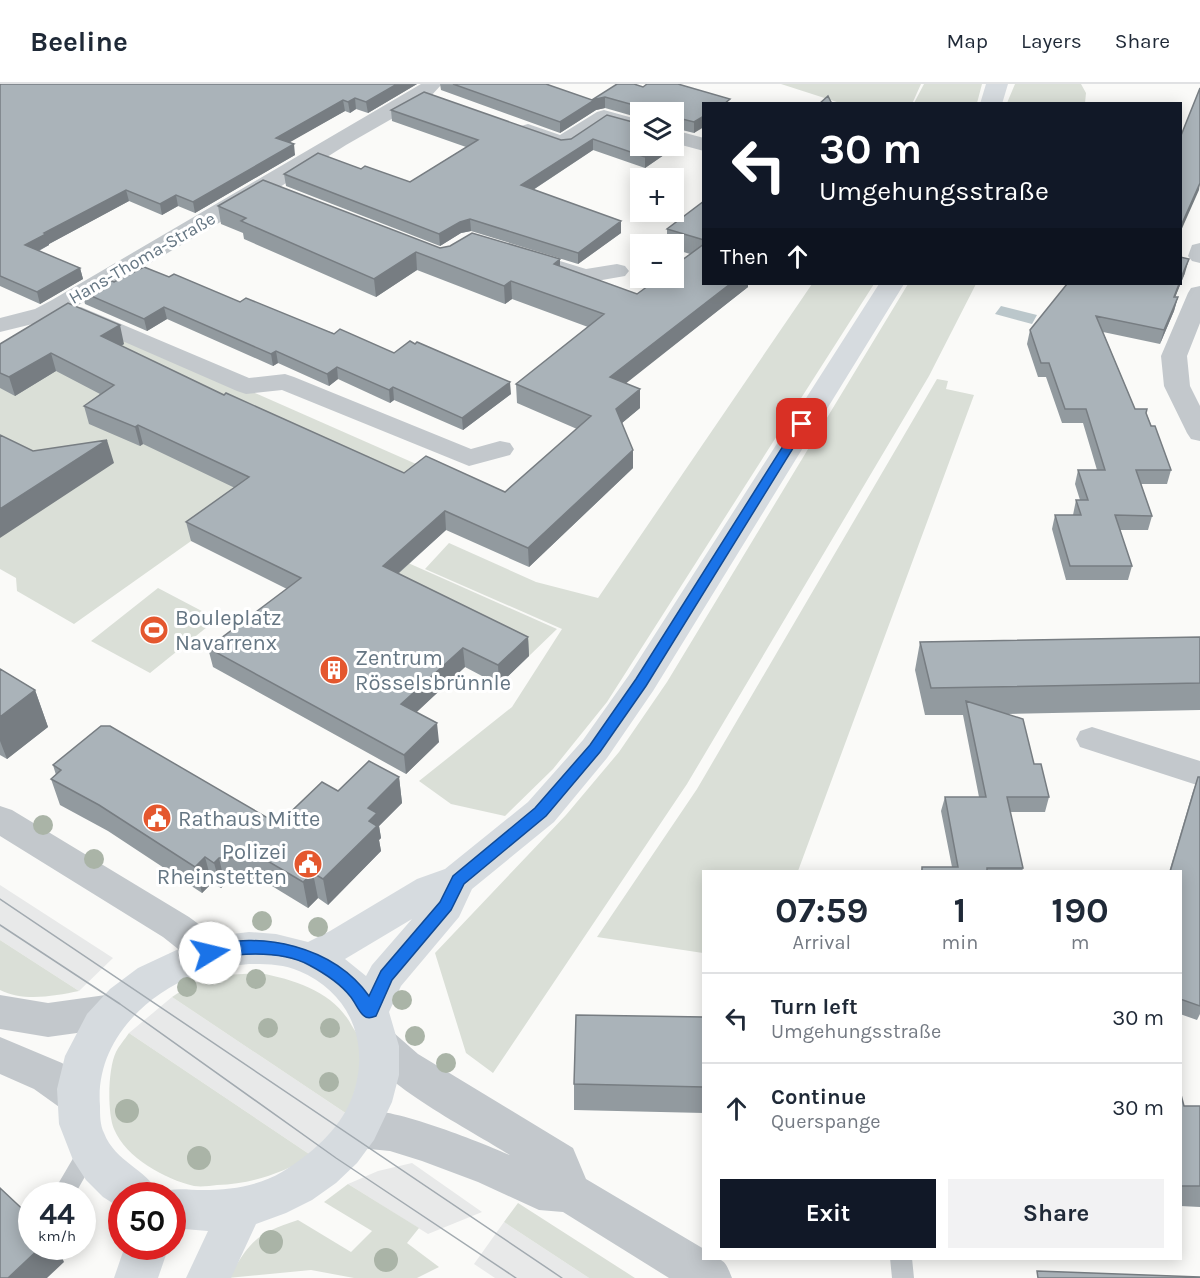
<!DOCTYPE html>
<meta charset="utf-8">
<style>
:root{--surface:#fff;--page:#f2f2f3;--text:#1f2937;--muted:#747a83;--line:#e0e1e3;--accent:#111827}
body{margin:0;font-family:Karla,sans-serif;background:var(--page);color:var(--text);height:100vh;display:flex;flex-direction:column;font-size:22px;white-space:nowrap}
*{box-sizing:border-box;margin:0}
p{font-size:20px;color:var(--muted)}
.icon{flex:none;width:33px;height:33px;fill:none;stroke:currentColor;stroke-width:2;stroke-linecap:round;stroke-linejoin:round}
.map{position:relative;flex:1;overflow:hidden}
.drawer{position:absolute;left:702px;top:786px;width:480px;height:390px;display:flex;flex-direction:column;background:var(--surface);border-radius:0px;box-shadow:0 3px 15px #0003}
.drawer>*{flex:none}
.top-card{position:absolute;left:702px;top:18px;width:480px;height:183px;border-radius:0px;box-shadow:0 3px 15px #0003;background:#111827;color:#fff;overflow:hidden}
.fabs{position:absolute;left:630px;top:18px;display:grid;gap:12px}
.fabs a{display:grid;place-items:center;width:54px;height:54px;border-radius:0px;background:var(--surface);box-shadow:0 3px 15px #0003;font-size:30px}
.speed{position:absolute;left:18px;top:1098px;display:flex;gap:12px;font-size:30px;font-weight:700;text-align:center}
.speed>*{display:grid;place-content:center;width:78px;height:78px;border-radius:50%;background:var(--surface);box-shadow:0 3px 15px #0003;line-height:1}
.speed small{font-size:15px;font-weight:400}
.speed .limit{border:9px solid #d22;background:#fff;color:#111}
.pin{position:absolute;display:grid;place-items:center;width:51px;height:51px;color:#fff;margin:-26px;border-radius:12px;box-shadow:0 3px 9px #0006}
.me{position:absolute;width:66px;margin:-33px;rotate:81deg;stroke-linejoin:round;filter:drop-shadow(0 0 4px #0008)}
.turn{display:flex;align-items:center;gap:21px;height:126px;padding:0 18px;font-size:27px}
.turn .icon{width:78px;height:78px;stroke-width:2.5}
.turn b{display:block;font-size:42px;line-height:51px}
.then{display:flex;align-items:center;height:57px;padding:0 18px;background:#0003;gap:12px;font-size:22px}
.eta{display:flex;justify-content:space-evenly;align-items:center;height:102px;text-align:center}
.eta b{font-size:36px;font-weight:700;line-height:42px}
.action{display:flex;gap:12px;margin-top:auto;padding:12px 18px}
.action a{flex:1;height:69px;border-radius:0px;background:var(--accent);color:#fff;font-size:24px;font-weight:700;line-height:69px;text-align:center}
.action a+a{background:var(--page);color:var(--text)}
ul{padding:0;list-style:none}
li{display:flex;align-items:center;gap:18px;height:90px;padding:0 18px;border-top:2px solid var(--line)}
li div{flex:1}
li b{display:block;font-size:22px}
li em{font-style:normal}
header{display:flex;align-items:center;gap:36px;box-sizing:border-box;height:84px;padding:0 30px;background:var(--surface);border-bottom:2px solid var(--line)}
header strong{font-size:28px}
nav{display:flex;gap:33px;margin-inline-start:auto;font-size:21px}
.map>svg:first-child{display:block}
.built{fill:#e8e9e9}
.green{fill:#dadfd7}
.water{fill:#bbc7cb}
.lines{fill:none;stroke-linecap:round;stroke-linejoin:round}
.service{fill:#c3c8cc;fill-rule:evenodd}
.minor{fill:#c3c8cc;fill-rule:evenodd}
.tertiary{fill:#c3c8cc;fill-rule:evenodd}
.secondary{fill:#d6dbdf;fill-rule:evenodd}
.tram{stroke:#a2aab0;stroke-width:1.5}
.tree{fill:#aab4a7}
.wall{fill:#929a9f}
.shaded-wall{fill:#777d82}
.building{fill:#aab3b9;stroke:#777d82;stroke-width:1.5}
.route{fill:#1a73e8;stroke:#114b97;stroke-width:1.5}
.labels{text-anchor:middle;stroke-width:6;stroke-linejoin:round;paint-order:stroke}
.far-street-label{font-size:18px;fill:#657683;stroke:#fff}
.poi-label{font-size:22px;fill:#657683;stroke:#fff;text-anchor:start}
</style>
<header>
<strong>Beeline</strong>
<nav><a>Map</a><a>Layers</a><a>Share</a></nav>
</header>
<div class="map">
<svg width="1200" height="1194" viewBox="0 0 1200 1194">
<rect width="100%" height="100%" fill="#fafaf8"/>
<path class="built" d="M 0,801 L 113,874 L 79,907 L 0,856 Z
M 172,913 L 347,1030 L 312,1072 L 129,949 Z
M 412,1079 L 482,1128 L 428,1150 L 348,1100 L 378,1087 Z
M 504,1138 L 589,1194 L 495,1194 L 474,1180 Z"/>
<path class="green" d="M 781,0 L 921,0 L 912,20 L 840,19 Z
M 924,0 L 982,0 L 977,19 L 914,19 Z
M 1015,0 L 1081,0 L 1086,9 L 1085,19 L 1007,19 Z
M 812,200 L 874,200 L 607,618 L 553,685 L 505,732 L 451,720 L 419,697 L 512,623 L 562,545 L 425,485 L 449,459 L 536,498 L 598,514 Z
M 908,200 L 976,200 L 929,292 L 687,700 L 493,989 L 466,969 L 435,869 L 566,731 L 619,668 L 667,598 Z
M 76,230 L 423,383 L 343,450 L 557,545 L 529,572 L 337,478 L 201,450 L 74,540 L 17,507 L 16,494 L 0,485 L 0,275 Z
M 937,295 L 948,297 L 946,305 L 974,311 L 798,787 L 704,788 L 703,869 L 597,853 L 697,705 Z
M 158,504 L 217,535 L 150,589 L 91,557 Z
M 0,856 L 79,907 C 54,912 24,918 0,906 Z
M 260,889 C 296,896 334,908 352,942 C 355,947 360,953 361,959 C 365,980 354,1010 347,1030 L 172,913 L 193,899 L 225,891 Z
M 129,949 L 312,1072 C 282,1089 252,1100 217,1101 C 210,1102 201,1103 194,1102 C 165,1095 126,1074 114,1045 C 107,1028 108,984 116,968 C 119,962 125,955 129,949 Z
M 348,1100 L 419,1144 L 407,1159 L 439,1183 L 417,1194 L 354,1194 L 311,1186 L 228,1194 C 251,1157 255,1150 298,1136 L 351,1168 L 372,1147 L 324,1118 Z
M 518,1119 L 635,1194 L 589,1194 L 504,1138 Z"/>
<path class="water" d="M 1001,222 L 1037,231 L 1032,240 L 995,230 Z"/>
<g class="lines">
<path class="service" d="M 89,1056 L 96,1059 L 100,1066 L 74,1112 L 51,1112 L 82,1059 Z
M 890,1174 L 912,1174 L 914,1194 L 892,1194 Z"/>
<path class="minor" d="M 421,0 L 442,0 L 430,13 L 346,61 L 272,108 L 70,226 L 53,235 L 0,248 L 0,234 L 35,225 L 52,216 Z
M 604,26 L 640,36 L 640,49 L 607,39 L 570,64 L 562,65 L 521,50 L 517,46 L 521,42 L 528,40 L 560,51 L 597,28 Z
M 674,46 L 704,54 L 704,67 L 674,59 Z
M 1200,159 L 1200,179 L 1192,177 L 1188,172 L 1192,161 Z
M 547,173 L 586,185 L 617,180 L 625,182 L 629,187 L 625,192 L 585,199 L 539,185 L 535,180 L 539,175 Z
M 1200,202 L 1200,239 L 1187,272 L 1190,302 L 1200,322 L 1200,357 L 1191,355 L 1187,349 L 1164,302 L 1161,272 L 1188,209 L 1191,204 Z
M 81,223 L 249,294 L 285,290 L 294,293 L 471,365 L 500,357 L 510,359 L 514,365 L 510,371 L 469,382 L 282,306 L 246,310 L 237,307 L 72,235 L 69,230 L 72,225 Z
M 1092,643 L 1200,677 L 1200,702 L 1080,663 L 1076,655 L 1080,647 Z
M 0,722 L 12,726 L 189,833 L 223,858 L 228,869 L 223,880 L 210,884 L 197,880 L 163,853 L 0,752 Z"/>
<path class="tertiary" d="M 113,910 L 127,915 L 133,927 L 127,939 L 113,944 L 48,953 L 0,945 L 0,911 L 48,919 Z
M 380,944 L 394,949 L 418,970 L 573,1064 L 586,1095 L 704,1165 L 704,1174 C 724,1174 725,1176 732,1194 L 669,1194 L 563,1128 L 539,1126 L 478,1098 L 422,1077 L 390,1067 L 359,1064 L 344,1058 L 338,1045 L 344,1032 C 348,1030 353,1028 357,1027 C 387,1020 480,1058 510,1071 C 472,1047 378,999 360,961 L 366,949 Z
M 0,953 L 62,979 L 92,999 L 98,1012 L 92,1025 L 77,1030 L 62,1025 L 34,1005 L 0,990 Z"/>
<path class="secondary" d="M 986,0 L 1008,0 L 1002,20 L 980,20 Z
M 879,200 L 904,200 L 653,607 L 607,674 L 554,738 L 472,805 L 459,833 L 401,902 L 389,928 L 399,962 L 399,991 L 392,1018 L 374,1056 L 357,1079 L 336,1099 L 312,1116 L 286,1129 L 256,1140 L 231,1194 L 186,1194 L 208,1147 L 172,1144 L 172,1112 L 122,1112 L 122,1125 L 103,1113 L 86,1096 L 73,1076 L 59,1040 L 57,1005 L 65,972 L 87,930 L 110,905 L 138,884 L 183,863 L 216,852 L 249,848 L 276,850 L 308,858 L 330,847 L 417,795 L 445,785 L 528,718 L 583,656 L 629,591 ZM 412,835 L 372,881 L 366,892 L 345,875 ZM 249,880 C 265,880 284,880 299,887 C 352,909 372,963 351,1016 C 339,1046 310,1071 282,1088 C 258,1102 231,1106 203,1106 C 187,1106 174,1103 158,1109 C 148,1086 115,1078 104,1049 C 100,1041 100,1031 100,1022 C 95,961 141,913 195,891 C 212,883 231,882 249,880 Z
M 125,1162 L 169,1162 L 158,1194 L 114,1194 Z"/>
<path class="tram" d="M 0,815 L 562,1194
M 0,841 L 120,920 L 336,1074 L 516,1194"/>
</g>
<g class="tree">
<circle cx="43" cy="741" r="10"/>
<circle cx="94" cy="775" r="10"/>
<circle cx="262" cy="837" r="10"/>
<circle cx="318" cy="843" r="10"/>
<circle cx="256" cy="895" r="10"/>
<circle cx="187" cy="903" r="10"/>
<circle cx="402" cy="916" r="10"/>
<circle cx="268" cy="944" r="10"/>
<circle cx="330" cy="944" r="10"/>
<circle cx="415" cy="952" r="10"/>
<circle cx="446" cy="979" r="10"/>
<circle cx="329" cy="998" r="10"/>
<circle cx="127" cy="1027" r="12"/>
<circle cx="199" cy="1074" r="12"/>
<circle cx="271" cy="1158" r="12"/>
<circle cx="386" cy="1176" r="12"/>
</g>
<path class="wall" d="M 1,0 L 417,0 L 368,29 L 356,25 L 350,29 L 345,27 L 289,58 L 295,71 L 195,129 L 178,122 L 162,131 L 129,117 L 49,160 L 49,161 L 39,167 L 80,184 L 83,195 L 40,220 L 0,202 L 0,1 Z
M 440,0 L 546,0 L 592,16 L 643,3 L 730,15 L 694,49 L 674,44 L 674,28 L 640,28 L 640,34 L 605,24 L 596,26 L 560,49 L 441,6 Z
M 391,26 L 561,56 L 571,55 L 640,40 L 677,62 L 645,84 L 593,66 L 533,106 L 621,149 L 578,180 L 471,147 L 461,149 L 440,162 L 286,102 L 284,90 L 361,85 L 410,98 L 466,63 L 392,37 Z
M 704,117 L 704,200 L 748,203 L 625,299 L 640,324 L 622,339 L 633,384 L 529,483 L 446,446 L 398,490 L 528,553 L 529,572 L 499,601 L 465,583 L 416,628 L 439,658 L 406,690 L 213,583 L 208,564 L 287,505 L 191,457 L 186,438 L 235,404 L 143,360 L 140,362 L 89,340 L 84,322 L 100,310 L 56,287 L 15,312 L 0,304 L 0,260 L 124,260 L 121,262 L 224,311 L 404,389 L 505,408 L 577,345 L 517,319 L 516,300 L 588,243 L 512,215 L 505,220 L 417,186 L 376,213 L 244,155 L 243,149 L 221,140 L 218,122 L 440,164 L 560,182 L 637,210 L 690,170 L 674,165 L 674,160 L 667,160 L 667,145 Z
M 1185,189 L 1175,213 L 1178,213 L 1174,227 L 1160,260 L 1103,248 L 1135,325 L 1146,329 L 1171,386 L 1167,400 L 1141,400 L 1152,432 L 1148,446 L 1120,446 L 1132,482 L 1128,496 L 1066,496 L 1052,445 L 1055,431 L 1073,431 L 1076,416 L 1080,416 L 1075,400 L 1078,386 L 1097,386 L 1083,339 L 1062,339 L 1046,293 L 1038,293 L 1027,260 L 1030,246 Z
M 169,193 L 240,218 L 394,269 L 511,310 L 463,346 L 394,316 L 390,319 L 338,295 L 329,302 L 278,279 L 273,282 L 167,235 L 147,247 L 85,220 L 82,208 L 114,198 Z
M 1200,553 L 1200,626 L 1007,630 L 1034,680 L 1049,713 L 1045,728 L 1010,728 L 1023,784 L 1022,788 L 921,788 L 922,783 L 952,783 L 941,727 L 945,713 L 979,713 L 963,631 L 925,631 L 915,586 L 920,558 Z
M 0,585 L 35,606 L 48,643 L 7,675 L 0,671 Z
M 53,681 L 278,740 L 338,707 L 399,693 L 402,719 L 379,742 L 381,754 L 379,756 L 381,767 L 328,821 L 318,814 L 308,824 L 267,799 L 225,800 L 221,804 L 212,799 L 202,809 L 108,747 L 60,721 L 51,695 L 56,691 Z
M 1198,693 L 1200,693 L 1200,930 L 1197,936 L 1180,930 L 1180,788 L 1169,788 L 1193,707 Z
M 704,933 L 704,1029 L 574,1026 L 574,1000 Z
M 1180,1007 L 1184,1022 L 1200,1022 L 1200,1123 L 1180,1122 Z"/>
<path class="shaded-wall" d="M 397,0 L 417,0 L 368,29 L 366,18 Z
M 605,13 L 605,24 L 596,26 L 560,49 L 560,38 L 596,15 Z
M 355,14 L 356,25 L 350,29 L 348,18 Z
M 343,16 L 345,27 L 278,65 L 276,54 Z
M 704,32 L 704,43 L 694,49 L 694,38 Z
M 677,51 L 677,62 L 645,84 L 645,73 L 661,62 L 674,62 L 674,53 Z
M 593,55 L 593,66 L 522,113 L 521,101 Z
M 294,60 L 295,71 L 195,129 L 193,118 Z
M 1200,99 L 1199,106 L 1180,149 L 1180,144 Z
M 126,106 L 129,117 L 49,160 L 49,161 L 28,172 L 25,161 L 44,149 Z
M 176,111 L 178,122 L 162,131 L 160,120 Z
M 470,135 L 471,147 L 461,149 L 440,162 L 439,150 L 460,138 Z
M 621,137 L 621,149 L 578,180 L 578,169 Z
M 416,168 L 417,186 L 376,213 L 374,195 Z
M 560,175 L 560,194 L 554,180 Z
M 1189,175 L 1185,189 L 1170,226 L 1174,213 L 1179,200 L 1180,200 L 1180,196 Z
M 80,184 L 83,195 L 40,220 L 37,208 Z
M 511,197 L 512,215 L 505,220 L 504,202 Z
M 730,200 L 748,200 L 748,203 L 610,312 L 610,293 Z
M 1178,213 L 1174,227 L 1160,260 L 1164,246 Z
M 164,223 L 167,235 L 147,247 L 144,235 Z
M 120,241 L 124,260 L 106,270 L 101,252 Z
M 276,267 L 278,279 L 273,282 L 271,270 Z
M 51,269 L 56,287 L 15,312 L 9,293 Z
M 337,283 L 338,295 L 329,302 L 327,290 Z
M 510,298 L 511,310 L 463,346 L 462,334 Z
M 393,303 L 394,316 L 390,319 L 389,306 Z
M 640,305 L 640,324 L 616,344 L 616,325 Z
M 138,341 L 143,360 L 140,362 L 135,343 Z
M 107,356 L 114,379 L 0,454 L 0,425 Z
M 633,366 L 633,384 L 529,483 L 528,464 Z
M 445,427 L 446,446 L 385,501 L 383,482 Z
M 528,553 L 529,572 L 499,601 L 498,581 Z
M 463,564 L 465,583 L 404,640 L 401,620 Z
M 35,606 L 48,643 L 7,675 L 0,657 L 0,633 Z
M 437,639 L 439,658 L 406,690 L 404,671 Z
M 399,693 L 402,719 L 379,742 L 381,754 L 379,756 L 381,767 L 328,821 L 323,795 L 369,737 L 368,724 Z
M 205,773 L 212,799 L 202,809 L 195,783 Z
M 219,774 L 225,800 L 221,804 L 214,779 Z
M 313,789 L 318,814 L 308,824 L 303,798 Z
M 42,1162 L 57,1162 L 64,1178 L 47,1194 L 8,1194 Z"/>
<path class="building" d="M 1,0 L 397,0 L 366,18 L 355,14 L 348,18 L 343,16 L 276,54 L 294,60 L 193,118 L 176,111 L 160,120 L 126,106 L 44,149 L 46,150 L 25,161 L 80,184 L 37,208 L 0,192 L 0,1 Z
M 453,0 L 546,0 L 592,16 L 617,0 L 634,0 L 643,3 L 647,0 L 678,0 L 730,15 L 724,20 L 704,20 L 704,32 L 694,38 L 674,33 L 674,28 L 641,28 L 641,23 L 605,13 L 596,15 L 560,38 Z
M 1200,4 L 1200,99 L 1180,144 L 1180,54 Z
M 424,8 L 561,56 L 571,55 L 607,31 L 640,40 L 640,39 L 640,62 L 661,62 L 645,73 L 593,55 L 521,101 L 621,137 L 578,169 L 470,135 L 460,138 L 439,150 L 284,90 L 318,69 L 361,85 L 365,82 L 410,98 L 478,56 L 391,26 Z
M 828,12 L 832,20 L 819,20 Z
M 263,96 L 440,164 L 450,162 L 472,149 L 560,175 L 554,180 L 637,210 L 659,194 L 674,194 L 674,182 L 704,160 L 704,200 L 730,200 L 610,293 L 640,305 L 616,325 L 633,366 L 528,464 L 445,427 L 383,482 L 528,553 L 498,581 L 463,564 L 401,620 L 437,639 L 404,671 L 208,564 L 301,494 L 186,438 L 249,393 L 138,341 L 135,343 L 84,322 L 114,301 L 51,269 L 9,293 L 0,289 L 0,260 L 68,219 L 120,241 L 101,252 L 224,311 L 226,309 L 404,389 L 426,372 L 505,408 L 591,332 L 516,300 L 604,230 L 511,197 L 504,202 L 416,168 L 374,195 L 241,137 L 246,134 L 218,122 Z
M 704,117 L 704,156 L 667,145 Z
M 1180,173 L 1189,175 L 1180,196 Z
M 144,183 L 169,193 L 174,190 L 240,218 L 246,214 L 334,250 L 340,245 L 394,269 L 410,257 L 415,260 L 417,258 L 510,298 L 462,334 L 393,303 L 389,306 L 337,283 L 327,290 L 276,267 L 271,270 L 164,223 L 144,235 L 82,208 L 105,194 L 114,198 Z
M 1067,200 L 1179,200 L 1174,213 L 1178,213 L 1164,246 L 1096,232 L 1135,325 L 1147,325 L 1146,329 L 1151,342 L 1155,342 L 1171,386 L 1136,386 L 1152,432 L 1115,431 L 1132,482 L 1070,482 L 1055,431 L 1081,431 L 1076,416 L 1088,416 L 1078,386 L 1105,386 L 1086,325 L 1065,325 L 1049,279 L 1041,279 L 1030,246 Z
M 0,351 L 33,367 L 107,356 L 0,425 Z
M 1200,553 L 1200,599 L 931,604 L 920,558 Z
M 0,585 L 35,606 L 0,633 Z
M 966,617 L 1023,635 L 1034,680 L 1041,680 L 1049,713 L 1007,713 L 1023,784 L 987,784 L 987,788 L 922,788 L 922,783 L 958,783 L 945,713 L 986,713 Z
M 101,642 L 110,642 L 278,740 L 322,698 L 338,707 L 369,677 L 399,693 L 368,724 L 377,729 L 369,737 L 377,742 L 323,795 L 313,789 L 303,798 L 261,773 L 219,774 L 214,779 L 205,773 L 195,783 L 99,721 L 51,695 L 61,686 L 53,681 Z
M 1198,693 L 1200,693 L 1200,922 L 1180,915 L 1180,788 L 1170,788 Z
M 576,931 L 704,933 L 704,1003 L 574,1000 Z
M 1180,1007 L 1184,1022 L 1200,1022 L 1200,1102 L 1180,1102 Z
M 0,1104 L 32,1134 L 32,1162 L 42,1162 L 8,1194 L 0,1194 Z
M 1037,1187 L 1200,1193 L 1200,1194 L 1038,1194 Z"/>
<path class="route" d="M 802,336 L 808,340 L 646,602 L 600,668 L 546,732 L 464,800 L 451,826 L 392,896 L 376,932 C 371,934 367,935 363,931 C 358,926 355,918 350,912 C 339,898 324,889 309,881 C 288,870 259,869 236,871 C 226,872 215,877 204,874 L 202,869 L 204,864 C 261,845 334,863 369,912 L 381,887 L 440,818 L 453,792 L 535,724 L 590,661 L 636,595 L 797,340 Z"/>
<defs>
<g id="stadium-disc" transform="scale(1.5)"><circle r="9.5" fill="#e4572e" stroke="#fff"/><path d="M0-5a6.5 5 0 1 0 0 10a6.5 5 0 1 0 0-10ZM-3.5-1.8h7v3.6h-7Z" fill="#fff"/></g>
<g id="building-disc" transform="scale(1.5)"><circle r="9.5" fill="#e4572e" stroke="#fff"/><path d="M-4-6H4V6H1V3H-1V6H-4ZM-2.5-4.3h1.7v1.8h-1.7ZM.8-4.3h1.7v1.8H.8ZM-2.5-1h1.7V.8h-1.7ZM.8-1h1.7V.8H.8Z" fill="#fff"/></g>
<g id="civic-disc" transform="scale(1.5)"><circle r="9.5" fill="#e4572e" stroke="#fff"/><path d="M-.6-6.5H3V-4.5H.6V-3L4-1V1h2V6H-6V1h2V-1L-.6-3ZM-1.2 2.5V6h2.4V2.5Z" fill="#fff"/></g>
</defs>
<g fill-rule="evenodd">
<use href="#stadium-disc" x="154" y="546"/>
<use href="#building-disc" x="334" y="586"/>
<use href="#civic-disc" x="157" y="734"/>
<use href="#civic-disc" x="308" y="780"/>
</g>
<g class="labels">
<g class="far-street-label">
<text transform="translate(142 174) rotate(-30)" y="6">Hans-Thoma-Straße</text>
</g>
<g class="poi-label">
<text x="175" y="541">Bouleplatz<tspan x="175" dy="25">Navarrenx</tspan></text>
<text x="355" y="581">Zentrum<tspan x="355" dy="25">Rösselsbrünnle</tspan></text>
<text x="178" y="742">Rathaus Mitte</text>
<text x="287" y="775" text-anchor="end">Polizei<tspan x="287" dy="25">Rheinstetten</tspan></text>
</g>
</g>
</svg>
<div class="fabs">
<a><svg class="icon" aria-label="layers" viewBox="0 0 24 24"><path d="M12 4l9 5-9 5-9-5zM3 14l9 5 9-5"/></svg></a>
<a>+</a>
<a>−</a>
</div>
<div class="speed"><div>44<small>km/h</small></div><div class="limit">50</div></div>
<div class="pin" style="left:802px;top:340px;background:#d93025"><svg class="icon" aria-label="arrive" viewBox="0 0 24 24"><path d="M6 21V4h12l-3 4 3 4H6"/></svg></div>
<svg class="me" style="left:210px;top:869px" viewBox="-20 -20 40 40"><circle r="19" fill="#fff"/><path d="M0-13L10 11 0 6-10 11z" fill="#1a73e8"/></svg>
<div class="top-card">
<div class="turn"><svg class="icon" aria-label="left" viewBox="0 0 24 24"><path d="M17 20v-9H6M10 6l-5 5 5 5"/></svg><div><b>30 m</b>Umgehungsstraße</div></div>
<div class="then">Then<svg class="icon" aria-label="ahead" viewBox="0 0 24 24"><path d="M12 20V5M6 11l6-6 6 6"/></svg></div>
</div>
<section class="drawer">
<div class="eta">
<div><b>07:59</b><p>Arrival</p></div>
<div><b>1</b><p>min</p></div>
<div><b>190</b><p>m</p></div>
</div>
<ul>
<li><svg class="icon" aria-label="left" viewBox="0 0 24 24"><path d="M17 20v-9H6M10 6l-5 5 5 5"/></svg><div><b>Turn left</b><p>Umgehungsstraße</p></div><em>30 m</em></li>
<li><svg class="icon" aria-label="ahead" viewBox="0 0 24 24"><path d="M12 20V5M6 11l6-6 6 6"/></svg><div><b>Continue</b><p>Querspange</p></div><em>30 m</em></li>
</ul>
<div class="action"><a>Exit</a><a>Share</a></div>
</section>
</div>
